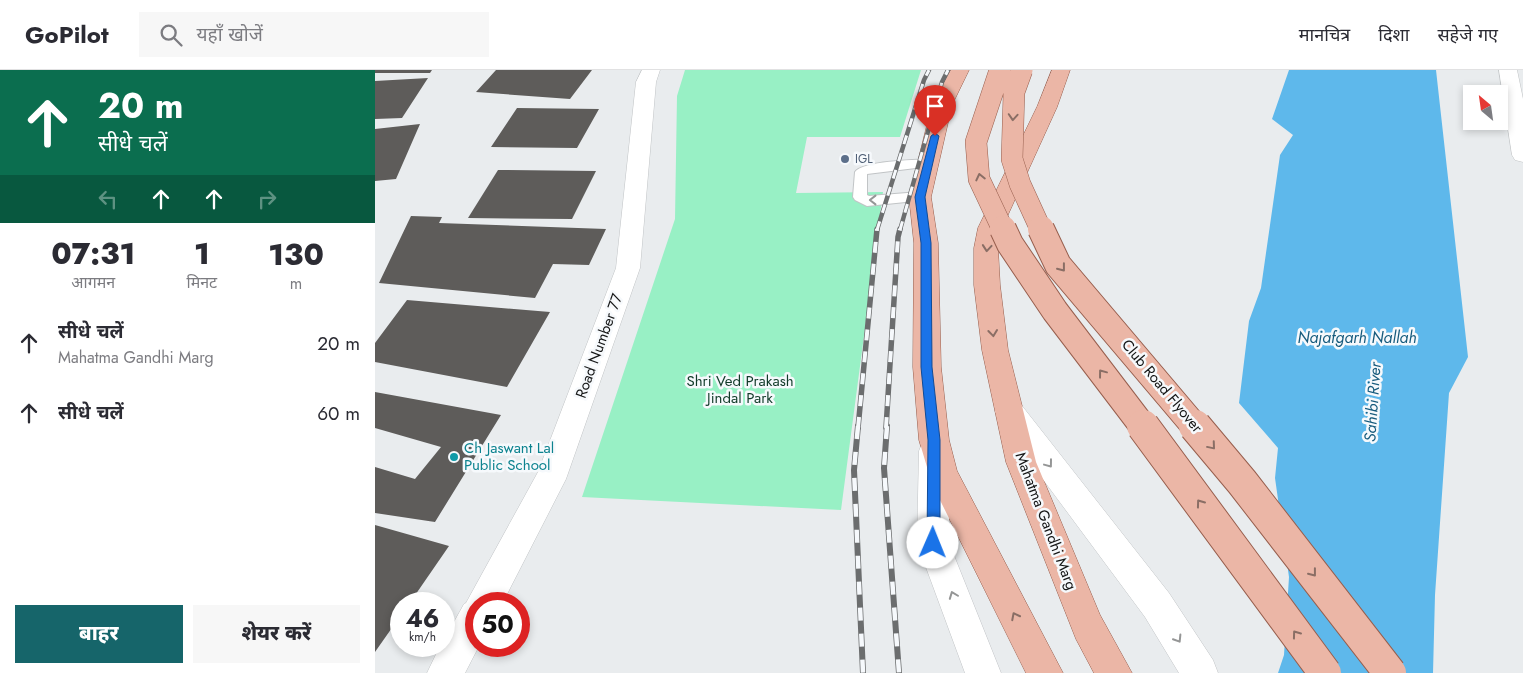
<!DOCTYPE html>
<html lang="hi">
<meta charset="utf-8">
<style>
:root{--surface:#fff;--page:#f7f7f7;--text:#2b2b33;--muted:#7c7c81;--line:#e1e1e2;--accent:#16656a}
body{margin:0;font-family:Jost,"Noto Sans Devanagari",sans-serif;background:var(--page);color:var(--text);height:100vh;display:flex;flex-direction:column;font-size:19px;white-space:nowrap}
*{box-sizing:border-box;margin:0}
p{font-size:16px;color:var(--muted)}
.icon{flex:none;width:28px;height:28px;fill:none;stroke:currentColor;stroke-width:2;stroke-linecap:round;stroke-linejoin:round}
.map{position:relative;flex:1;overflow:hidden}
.details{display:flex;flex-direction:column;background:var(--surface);width:375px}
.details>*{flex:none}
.hud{background:#0b6e4f;color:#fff;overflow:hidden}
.needle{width:32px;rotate:331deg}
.fabs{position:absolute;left:1088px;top:15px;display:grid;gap:10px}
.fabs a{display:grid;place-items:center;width:45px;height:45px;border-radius:0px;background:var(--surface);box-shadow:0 2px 8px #0003;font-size:25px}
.speed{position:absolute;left:15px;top:522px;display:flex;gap:10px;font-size:25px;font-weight:700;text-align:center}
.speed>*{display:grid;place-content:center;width:65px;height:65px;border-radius:50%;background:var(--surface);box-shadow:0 2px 8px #0003;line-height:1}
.speed small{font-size:12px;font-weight:400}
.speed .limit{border:8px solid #d22;background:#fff;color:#111}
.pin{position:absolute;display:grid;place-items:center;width:42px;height:42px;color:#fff;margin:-51px -21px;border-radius:50% 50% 50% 0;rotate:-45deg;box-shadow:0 0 5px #0007}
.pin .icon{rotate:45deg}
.me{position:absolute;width:55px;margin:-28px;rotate:1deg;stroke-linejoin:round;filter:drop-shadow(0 0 4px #0008)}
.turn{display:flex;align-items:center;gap:18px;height:105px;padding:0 15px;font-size:22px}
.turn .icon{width:65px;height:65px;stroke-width:2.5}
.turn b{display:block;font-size:35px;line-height:42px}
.lanes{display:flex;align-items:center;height:48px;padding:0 15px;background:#0003;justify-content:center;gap:25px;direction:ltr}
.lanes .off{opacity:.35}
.eta{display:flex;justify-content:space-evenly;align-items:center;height:85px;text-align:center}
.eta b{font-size:30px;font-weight:800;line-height:35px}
.primary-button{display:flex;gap:10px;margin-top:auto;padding:10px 15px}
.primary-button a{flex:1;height:58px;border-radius:0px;background:var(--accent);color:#fff;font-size:20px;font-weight:800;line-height:58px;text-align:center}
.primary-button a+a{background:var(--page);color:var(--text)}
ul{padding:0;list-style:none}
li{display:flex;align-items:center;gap:15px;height:70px;padding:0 15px}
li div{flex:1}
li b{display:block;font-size:19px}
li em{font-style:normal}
header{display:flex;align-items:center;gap:30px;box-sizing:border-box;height:70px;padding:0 25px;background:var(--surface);border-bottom:1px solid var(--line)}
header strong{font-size:24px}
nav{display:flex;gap:28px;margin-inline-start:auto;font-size:18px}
.search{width:350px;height:45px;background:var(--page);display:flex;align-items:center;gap:12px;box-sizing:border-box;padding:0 18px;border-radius:0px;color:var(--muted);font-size:19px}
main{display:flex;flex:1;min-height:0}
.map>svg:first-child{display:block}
.green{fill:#98f0c5}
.water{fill:#5eb8eb}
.building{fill:#5e5c5a}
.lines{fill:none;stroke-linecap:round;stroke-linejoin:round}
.lane-casing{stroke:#c1c4c6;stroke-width:2}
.street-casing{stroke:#c1c4c6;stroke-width:1}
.secondary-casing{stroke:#c1c4c6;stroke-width:1}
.primary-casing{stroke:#975e4d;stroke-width:1}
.lane{fill:#fff;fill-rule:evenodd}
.street{fill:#fff;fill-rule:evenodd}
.secondary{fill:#fff;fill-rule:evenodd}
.primary{fill:#ebb6a6;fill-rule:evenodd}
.rail-far2-casing{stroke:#6b6d6e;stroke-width:4.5}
.rail-far1-casing{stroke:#6b6d6e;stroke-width:5.5}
.rail-casing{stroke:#6b6d6e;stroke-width:6}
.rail-far2{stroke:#f6f9fc;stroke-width:3;stroke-dasharray:9;stroke-linecap:butt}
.rail-far1{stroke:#f6f9fc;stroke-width:4;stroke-dasharray:11;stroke-linecap:butt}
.rail{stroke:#f6f9fc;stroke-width:4.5;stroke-dasharray:13;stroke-linecap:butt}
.primary-bridge-far2-casing{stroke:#975e4d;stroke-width:22;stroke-linecap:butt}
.primary-bridge-far1-casing{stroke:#975e4d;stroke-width:28;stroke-linecap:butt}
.primary-bridge-casing{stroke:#975e4d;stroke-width:34;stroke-linecap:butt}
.primary-bridge-far2{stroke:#ebb6a6;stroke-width:21}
.primary-bridge-far1{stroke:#ebb6a6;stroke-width:26}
.primary-bridge{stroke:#ebb6a6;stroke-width:32}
.oneway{stroke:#8a6e65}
.oneway2{stroke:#959696}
.route{fill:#1a73e8;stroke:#114b97}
.service-dot{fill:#5c6f8a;stroke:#f6f9fc;stroke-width:2}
.culture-dot{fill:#0f9aa8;stroke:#f6f9fc;stroke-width:2}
.labels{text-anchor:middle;stroke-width:5;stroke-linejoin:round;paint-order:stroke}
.far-service-label{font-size:12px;fill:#4e5e75;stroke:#f6f9fc;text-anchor:start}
.street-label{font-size:15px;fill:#141515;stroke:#f6f9fc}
.park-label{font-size:15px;fill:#113b29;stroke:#f6f9fc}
.culture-label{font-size:15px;fill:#0d838f;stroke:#f6f9fc;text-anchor:start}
.water-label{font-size:16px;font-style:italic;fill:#165b7d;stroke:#f6f9fc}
</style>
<header>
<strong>GoPilot</strong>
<div class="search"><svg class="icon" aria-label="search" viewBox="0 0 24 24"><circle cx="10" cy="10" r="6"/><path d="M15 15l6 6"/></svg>यहाँ खोजें</div>
<nav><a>मानचित्र</a><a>दिशा</a><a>सहेजे गए</a></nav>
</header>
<main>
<section class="details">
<div class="hud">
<div class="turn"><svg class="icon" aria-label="ahead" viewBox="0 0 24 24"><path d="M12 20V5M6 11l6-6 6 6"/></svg><div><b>20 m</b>सीधे चलें</div></div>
<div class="lanes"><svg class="icon off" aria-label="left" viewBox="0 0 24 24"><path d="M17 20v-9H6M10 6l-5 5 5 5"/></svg><svg class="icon" aria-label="ahead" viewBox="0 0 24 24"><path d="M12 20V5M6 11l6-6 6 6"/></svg><svg class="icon" aria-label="ahead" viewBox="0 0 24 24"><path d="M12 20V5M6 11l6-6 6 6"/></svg><svg class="icon off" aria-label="right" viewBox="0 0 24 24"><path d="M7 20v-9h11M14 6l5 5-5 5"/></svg></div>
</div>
<div class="eta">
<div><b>07:31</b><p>आगमन</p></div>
<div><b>1</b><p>मिनट</p></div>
<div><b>130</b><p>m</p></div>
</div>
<ul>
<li><svg class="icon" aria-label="ahead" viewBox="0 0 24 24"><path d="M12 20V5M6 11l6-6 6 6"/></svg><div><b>सीधे चलें</b><p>Mahatma Gandhi Marg</p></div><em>20 m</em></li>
<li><svg class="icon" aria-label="ahead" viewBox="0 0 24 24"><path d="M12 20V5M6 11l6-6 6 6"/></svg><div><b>सीधे चलें</b></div><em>60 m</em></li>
</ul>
<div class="primary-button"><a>बाहर</a><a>शेयर करें</a></div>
</section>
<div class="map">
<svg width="1148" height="603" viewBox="0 0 1148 603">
<rect width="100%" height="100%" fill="#e9ecee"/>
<path class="green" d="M 310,0 L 546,0 L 525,67 L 432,67 L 421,123 L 508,122 L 466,440 L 207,427 L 300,149 L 302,26 Z"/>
<path class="water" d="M 914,0 L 1061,0 L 1093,287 L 1074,323 L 1060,525 L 1058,603 L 903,603 L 909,585 L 914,507 L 900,408 L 903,378 L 864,333 L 874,251 L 886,218 L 905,85 L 918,65 L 897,49 Z"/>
<path class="building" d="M 0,0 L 57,0 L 55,3 L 0,3 Z
M 121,0 L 217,0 L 195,29 L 101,22 Z
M 53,8 L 27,48 L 0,49 L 0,11 Z
M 142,38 L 224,39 L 202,78 L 116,77 Z
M 45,54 L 21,109 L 0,111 L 0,59 Z
M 123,100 L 221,101 L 197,149 L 93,148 Z
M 36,146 L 67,147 L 64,153 L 231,159 L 214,195 L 178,194 L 160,228 L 4,213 Z
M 32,230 L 175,242 L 132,317 L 0,292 L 0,273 Z
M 0,322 L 126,345 L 60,452 L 0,443 L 0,397 L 40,409 L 66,377 L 0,358 Z
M 0,455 L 74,476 L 34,534 L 26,534 L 26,545 L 0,582 Z"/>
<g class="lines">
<g class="lane-casing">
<path id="lane" d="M 553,89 L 557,90 L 559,93 L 557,96 L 492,104 L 492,125 L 494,126 L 545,122 L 550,124 L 552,127 L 550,130 L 492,136 L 480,130 L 478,127 L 480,102 C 488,91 538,90 553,89 Z"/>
</g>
<g class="street-casing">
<path id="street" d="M 267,0 L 285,0 L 281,12 L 265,198 L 191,409 L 127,534 L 101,534 L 101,576 L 104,576 L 90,603 L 52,603 L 65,576 L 69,576 L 69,570 L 89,534 L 91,533 L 163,402 L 241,198 L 261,12 Z
M 1124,0 L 1142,0 L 1148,29 L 1148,92 L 1140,90 L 1137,85 Z"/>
</g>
<g class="secondary-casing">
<path id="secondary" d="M 634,328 L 644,332 L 794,523 L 838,590 L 843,603 L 804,603 L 770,547 L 624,350 L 620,341 L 624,332 Z
M 559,367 L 570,371 L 574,381 L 574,473 L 626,603 L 590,603 L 542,473 L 544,381 L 548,371 Z"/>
</g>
<g class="primary-casing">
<path id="primary" d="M 576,0 L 594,0 L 577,35 L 556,127 L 563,173 L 566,297 L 574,370 L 582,401 L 688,603 L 651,603 L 557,414 L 544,370 L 538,297 L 539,173 L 534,127 L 557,35 Z
M 677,0 L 695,0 L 682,37 L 627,158 L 623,178 L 625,215 L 633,280 L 661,392 L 725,545 L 757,603 L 719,603 L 701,569 L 631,392 L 607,280 L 599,215 L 599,178 L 603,158 L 662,37 Z"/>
</g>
<use href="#lane" class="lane"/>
<use href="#street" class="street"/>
<use href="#secondary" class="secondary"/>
<use href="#primary" class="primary"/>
<g class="rail-far2-casing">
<path id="rail-far2" d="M 502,160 L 549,10 L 554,0
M 525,160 L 567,12 L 573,0"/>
</g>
<g class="rail-far1-casing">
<path id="rail-far1" d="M 483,358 L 502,159
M 511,358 L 523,167 L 525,159"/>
</g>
<g class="rail-casing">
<path id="rail" d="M 483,356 L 479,400 L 488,603
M 512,356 L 509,398 L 524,603"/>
</g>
<use href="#rail-far2" class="rail-far2"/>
<use href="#rail-far1" class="rail-far1"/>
<use href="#rail" class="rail"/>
<g class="primary-bridge-far2-casing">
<path id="primary-bridge-far2" d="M 625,0 L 601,72 L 604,109 L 628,160
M 647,0 L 639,22 L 637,89 L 645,114 L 666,160"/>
</g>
<g class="primary-bridge-far1-casing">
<path id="primary-bridge-far1" d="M 628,159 L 635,174 L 680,241 L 769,358
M 666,159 L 683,195 L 821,358"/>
</g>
<g class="primary-bridge-casing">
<path id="primary-bridge" d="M 768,356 L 950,603
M 820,356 L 867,412 L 1015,603"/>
</g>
<use href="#primary-bridge-far2" class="primary-bridge-far2"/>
<use href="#primary-bridge-far1" class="primary-bridge-far1"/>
<use href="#primary-bridge" class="primary-bridge"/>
</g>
<defs><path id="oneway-chevron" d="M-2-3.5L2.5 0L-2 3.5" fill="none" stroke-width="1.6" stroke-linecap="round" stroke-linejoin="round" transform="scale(1.25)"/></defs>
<g class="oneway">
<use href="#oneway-chevron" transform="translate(638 47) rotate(94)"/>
<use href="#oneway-chevron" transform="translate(605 107) rotate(-103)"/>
<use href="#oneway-chevron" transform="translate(612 178) rotate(95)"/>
<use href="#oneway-chevron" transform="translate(687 198) rotate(52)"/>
<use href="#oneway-chevron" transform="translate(618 263) rotate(83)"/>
<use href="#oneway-chevron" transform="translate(727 303) rotate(-127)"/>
<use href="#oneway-chevron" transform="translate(837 376) rotate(50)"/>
<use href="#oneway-chevron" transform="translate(825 433) rotate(-126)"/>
<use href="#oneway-chevron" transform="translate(938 503) rotate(52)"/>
<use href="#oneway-chevron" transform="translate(640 546) rotate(-117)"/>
<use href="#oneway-chevron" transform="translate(921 564) rotate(-126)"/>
</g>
<g class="oneway2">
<use href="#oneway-chevron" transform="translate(498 130) rotate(180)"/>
<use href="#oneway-chevron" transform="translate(674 394) rotate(53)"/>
<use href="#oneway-chevron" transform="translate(578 525) rotate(-111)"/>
<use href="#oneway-chevron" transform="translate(803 569) rotate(58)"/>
</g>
<path class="route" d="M 560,63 L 564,66 L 550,127 L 556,173 L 557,297 L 565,370 L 565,473 L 563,478 L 558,480 L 554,478 L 552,473 L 553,370 L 546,297 L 546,173 L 540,127 L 556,66 Z"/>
<circle class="service-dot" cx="470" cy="89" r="5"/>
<circle class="culture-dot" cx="79" cy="387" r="5"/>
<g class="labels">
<g class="far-service-label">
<text x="480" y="93">IGL</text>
</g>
<g class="street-label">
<text transform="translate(224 276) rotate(-70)" y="5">Road Number 77</text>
<text transform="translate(787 316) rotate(50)" y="5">Club Road Flyover</text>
<text transform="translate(671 451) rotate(69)" y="5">Mahatma Gandhi Marg</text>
</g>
<g class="park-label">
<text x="365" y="316">Shri Ved Prakash<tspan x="365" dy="17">Jindal Park</tspan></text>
</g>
<g class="culture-label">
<text x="89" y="383">Ch Jaswant Lal<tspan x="89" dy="17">Public School</tspan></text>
</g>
<g class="water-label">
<text x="982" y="273">Najafgarh Nallah</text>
<text transform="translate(997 332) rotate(-86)" y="6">Sahibi River</text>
</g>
</g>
</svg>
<div class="fabs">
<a><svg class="needle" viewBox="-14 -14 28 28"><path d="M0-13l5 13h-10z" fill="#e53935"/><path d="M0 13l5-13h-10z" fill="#7c7c81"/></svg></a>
</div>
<div class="speed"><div>46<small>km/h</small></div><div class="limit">50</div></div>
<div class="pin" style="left:560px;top:66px;background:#d93025"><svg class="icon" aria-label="arrive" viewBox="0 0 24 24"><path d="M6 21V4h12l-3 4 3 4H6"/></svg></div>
<svg class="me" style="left:558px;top:473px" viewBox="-20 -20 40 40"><circle r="19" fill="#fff"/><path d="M0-13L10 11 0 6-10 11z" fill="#1a73e8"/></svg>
</div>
</main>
